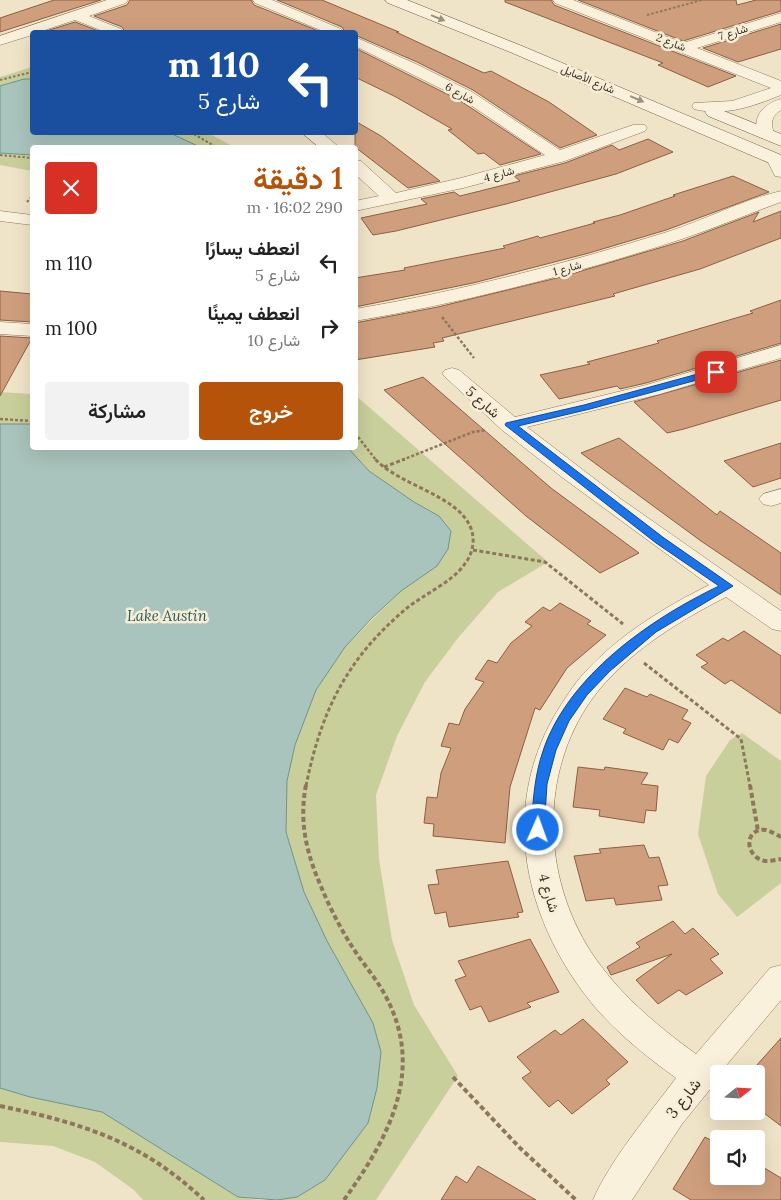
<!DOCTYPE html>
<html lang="ar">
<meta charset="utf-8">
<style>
:root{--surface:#fff;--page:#f2f2f2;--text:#222;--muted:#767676;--accent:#b45309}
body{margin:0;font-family:Lora,Vazirmatn,serif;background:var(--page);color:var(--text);direction:rtl;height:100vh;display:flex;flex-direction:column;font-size:19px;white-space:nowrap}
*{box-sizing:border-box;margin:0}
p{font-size:16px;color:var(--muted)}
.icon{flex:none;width:28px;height:28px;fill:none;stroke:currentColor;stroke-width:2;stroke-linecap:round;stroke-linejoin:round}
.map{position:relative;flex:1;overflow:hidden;direction:ltr}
.drawer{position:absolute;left:30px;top:145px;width:328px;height:305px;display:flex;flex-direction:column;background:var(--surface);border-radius:5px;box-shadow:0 5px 20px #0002;direction:rtl}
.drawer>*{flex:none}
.banner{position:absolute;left:30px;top:30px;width:328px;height:105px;border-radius:5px;box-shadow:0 5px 20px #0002;direction:rtl;background:#1a4fa0;color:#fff;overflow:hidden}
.needle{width:32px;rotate:72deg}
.controls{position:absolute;left:710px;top:1065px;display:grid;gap:10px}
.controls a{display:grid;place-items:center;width:55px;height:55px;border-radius:5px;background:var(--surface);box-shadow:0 5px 20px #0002;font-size:25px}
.pin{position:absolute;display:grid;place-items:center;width:42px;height:42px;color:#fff;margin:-21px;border-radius:10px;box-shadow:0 2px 8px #0006}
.me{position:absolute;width:55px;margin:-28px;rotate:2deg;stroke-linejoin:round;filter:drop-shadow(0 0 4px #0008)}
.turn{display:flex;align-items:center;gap:18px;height:105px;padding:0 15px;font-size:22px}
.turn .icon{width:65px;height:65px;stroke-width:2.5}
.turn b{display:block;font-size:35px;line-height:42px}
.round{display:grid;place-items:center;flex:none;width:52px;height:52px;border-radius:5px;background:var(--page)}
.headline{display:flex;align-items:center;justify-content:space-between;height:85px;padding:0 15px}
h1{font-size:30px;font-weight:600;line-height:38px;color:var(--accent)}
.button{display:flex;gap:10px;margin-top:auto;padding:10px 15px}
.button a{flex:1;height:58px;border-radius:5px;background:var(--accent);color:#fff;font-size:20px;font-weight:600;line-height:58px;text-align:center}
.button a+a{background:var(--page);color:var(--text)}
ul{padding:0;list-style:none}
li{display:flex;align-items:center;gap:15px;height:65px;padding:0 15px}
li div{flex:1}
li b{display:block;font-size:19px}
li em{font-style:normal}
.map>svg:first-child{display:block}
.green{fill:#c9cf9b}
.water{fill:#a9c4bc;stroke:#6f938a}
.building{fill:#cf9f7d;stroke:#8d5f41}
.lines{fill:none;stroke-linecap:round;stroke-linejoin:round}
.minor-casing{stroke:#8d765c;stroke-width:1}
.secondary-casing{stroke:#6f573f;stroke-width:1}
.path-far3{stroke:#8d765c;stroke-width:2;stroke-dasharray:2.5 2;stroke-linecap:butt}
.path-far2{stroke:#8d765c;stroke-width:2.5;stroke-dasharray:3 2;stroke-linecap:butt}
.path-far1{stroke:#8d765c;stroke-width:3;stroke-dasharray:4 2.5;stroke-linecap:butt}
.path{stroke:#8d765c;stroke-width:4;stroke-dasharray:5 3;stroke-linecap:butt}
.minor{fill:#faf1dc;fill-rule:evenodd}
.secondary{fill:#faf1dc;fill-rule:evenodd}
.oneway{fill:#9c907e}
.route{fill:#1a73e8;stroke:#114b97}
.labels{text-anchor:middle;stroke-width:5;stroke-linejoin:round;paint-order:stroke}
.far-street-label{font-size:11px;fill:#3d2e20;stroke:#f7eed8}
.street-label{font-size:14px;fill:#3d2e20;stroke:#f7eed8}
.water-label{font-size:15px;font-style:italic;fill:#2f5d5a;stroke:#f7eed8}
.near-street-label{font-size:16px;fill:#3d2e20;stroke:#f7eed8}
</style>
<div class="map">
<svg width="781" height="1200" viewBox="0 0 781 1200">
<rect width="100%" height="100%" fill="#f0e4c8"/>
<path class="green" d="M 32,67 L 32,79 L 24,79 L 0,86 L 0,77 Z
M 170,133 L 208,133 L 234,147 L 200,147 Z
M 0,153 L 32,155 L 32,171 L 0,165 Z
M 0,392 L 32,394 L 32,424 L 0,424 Z
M 355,395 L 548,562 L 498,592 L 458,638 L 425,682 L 397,736 L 376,795 L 379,859 L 392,940 L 414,1005 L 458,1076 L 376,1200 L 277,1200 L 297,1197 L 325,1180 L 368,1123 L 381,1052 L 373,1023 L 327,941 L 304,892 L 286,832 L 287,781 L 295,745 L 316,690 L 345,647 L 401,591 L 437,566 L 439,516 L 414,502 L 369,471 L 348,448 L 355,448 Z
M 742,733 L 781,761 L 781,883 L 737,917 L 718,894 L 698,834 L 706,776 L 730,740 Z
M 0,1088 L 30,1097 L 102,1112 L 238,1197 L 259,1200 L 143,1200 L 134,1190 L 95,1162 L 53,1146 L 0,1142 Z"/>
<path class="water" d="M 24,79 L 32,79 L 32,132 L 170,133 L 200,147 L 32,148 L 32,155 L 0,153 L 0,86 Z
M 0,424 L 32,424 L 32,448 L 348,448 L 369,471 L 414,502 L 439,516 L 451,531 L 448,549 L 437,566 L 401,591 L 372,618 L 345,647 L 316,690 L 295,745 L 287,781 L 286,832 L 304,892 L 327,941 L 373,1023 L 381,1052 L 377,1088 L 368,1123 L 325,1180 L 297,1197 L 277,1200 L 238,1197 L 102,1112 L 30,1097 L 0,1088 Z"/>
<path class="building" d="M 54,0 L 101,0 L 0,32 L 0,18 Z
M 130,0 L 251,0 L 254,5 L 321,32 L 125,32 L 122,27 L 94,16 L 127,5 Z
M 277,0 L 322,0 L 399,32 L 396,32 L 484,73 L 491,71 L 549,102 L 597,135 L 560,148 L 473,90 L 417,62 L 355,35 L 355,32 L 345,32 L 342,27 Z
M 505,0 L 551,0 L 554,5 L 736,76 L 708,87 L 658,65 L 663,63 L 505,2 Z
M 578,0 L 736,0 L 737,5 L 756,0 L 781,0 L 781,11 L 683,41 Z
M 75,22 L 101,32 L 43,32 Z
M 781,24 L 781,49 L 738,62 L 703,48 Z
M 355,48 L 459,100 L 541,154 L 500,165 L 484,153 L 478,154 L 448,130 L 452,129 L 396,97 L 355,77 Z
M 355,121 L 381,136 L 440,181 L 408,188 L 355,147 Z
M 648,139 L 673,152 L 616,174 L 506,204 L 396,231 L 373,235 L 361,218 L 427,204 L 421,199 L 454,192 L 460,196 L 520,181 L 514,176 L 565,163 L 612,145 L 619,150 Z
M 733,176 L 769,192 L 666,230 L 589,253 L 473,283 L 355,307 L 355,278 L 405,270 L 404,268 L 505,248 L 503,246 L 538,236 L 540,238 L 595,223 L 593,222 L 620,215 L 675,196 L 673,195 Z
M 781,211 L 781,238 L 700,269 L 613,294 L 615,296 L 442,338 L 444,341 L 433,343 L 435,347 L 355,360 L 355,323 L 438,307 L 561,277 L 683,241 L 759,212 L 753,222 Z
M 0,291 L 32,294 L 32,322 L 0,320 Z
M 781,300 L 781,343 L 646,383 L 620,389 L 617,386 L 559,399 L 540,375 L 590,364 L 587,362 L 659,343 L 657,341 L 753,313 L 750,311 Z
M 0,336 L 32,338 L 0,396 Z
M 781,360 L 781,400 L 684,429 L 667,433 L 634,402 Z
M 423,377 L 551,488 L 639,553 L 600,573 L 526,516 L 384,390 Z
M 619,438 L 717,515 L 720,511 L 781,553 L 781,595 L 701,541 L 581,453 Z
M 781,443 L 781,478 L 753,487 L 724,461 Z
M 560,603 L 591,621 L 587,624 L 606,635 L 567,668 L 540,710 L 535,708 L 510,787 L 505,843 L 433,836 L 434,824 L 424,823 L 427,797 L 437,798 L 441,773 L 451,748 L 441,746 L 449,723 L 459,725 L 465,709 L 484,682 L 475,679 L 488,660 L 497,663 L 511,643 L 532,626 L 525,622 L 543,607 L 550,611 Z
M 744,631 L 781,656 L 781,714 L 731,680 L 725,684 L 701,667 L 708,663 L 696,655 L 723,638 L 728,641 Z
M 625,688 L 647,697 L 650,694 L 688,710 L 682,719 L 691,723 L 678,743 L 669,739 L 663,750 L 623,733 L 626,729 L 603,719 Z
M 578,767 L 604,770 L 605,767 L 648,773 L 641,784 L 658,786 L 656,811 L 646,810 L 644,823 L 599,816 L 600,810 L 573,807 Z
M 644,845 L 649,858 L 659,857 L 668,885 L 658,886 L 662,900 L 616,905 L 614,898 L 586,901 L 574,856 L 601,853 L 599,849 Z
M 508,861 L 523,912 L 517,913 L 519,917 L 449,927 L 446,912 L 435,914 L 428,885 L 439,884 L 436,870 Z
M 673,921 L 685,934 L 693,928 L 719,954 L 710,959 L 723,973 L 686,995 L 679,990 L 658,1004 L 636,980 L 672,954 L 611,975 L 607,967 L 640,947 L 636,943 Z
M 530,939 L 559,992 L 527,1003 L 531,1007 L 489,1022 L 481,1006 L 470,1010 L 455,980 L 466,976 L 458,961 Z
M 583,1019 L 628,1062 L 606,1080 L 610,1084 L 572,1114 L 558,1100 L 549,1107 L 522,1078 L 531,1072 L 517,1057 L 555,1030 L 561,1035 Z
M 781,1038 L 781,1126 L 756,1107 L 756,1066 Z
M 705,1137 L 719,1145 L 719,1176 L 756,1176 L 756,1163 L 781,1178 L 781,1200 L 691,1200 L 673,1189 Z
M 478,1166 L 536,1200 L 441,1200 L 456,1176 L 467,1183 Z"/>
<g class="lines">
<g class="minor-casing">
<path id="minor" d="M 107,0 L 128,0 L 126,3 L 89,16 L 121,29 L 123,32 L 105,32 L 75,20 L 39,32 L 32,32 L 32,35 L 0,45 L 0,36 Z
M 253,0 L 272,0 L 341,29 L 343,32 L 325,32 L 255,3 Z
M 553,0 L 573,0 L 683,43 L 781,13 L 781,22 L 697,48 L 781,81 L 781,95 C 754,106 724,117 694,109 L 692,106 L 694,103 L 732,101 L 771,88 L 555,3 Z
M 355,37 L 416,64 L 472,92 L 560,150 L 633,125 L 645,125 L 647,128 L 645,131 L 565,161 L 463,188 L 355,211 L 355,201 L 379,196 L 355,174 L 355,160 L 361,161 L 396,193 L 461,178 L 545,155 L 460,98 L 355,46 Z
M 781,99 L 781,110 C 771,116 770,125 775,135 L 773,138 L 761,138 C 749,120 762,104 781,99 Z
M 301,132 L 321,132 L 340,148 L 320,148 Z
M 775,155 L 781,156 L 781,177 L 775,176 L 767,160 L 769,156 Z
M 781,191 L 781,202 C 748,214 715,228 682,239 C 575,274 466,302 355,321 L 355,309 C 461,291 564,264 667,232 C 705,220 742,200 781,191 Z
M 0,211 L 32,215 L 32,225 L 0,221 Z
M 0,322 L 32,324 L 32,336 L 0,334 Z
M 781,345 L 781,358 L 660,394 L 527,427 L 621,499 L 781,611 L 781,631 L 772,629 L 726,597 C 677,622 625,654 592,699 C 539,773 542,876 591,952 C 618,993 656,1025 696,1054 L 770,968 L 781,965 L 781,1000 L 719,1074 L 712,1087 L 682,1124 L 632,1200 L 593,1200 C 610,1160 650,1113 676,1078 C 647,1057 618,1034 594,1006 C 523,920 498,806 559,708 C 568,694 576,681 588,669 C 622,633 665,607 709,585 L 563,478 L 502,430 L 442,374 L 445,370 L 452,368 L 459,370 L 515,417 L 646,385 Z
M 781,489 L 781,503 L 771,506 L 763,504 L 759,499 L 763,494 Z"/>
</g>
<g class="secondary-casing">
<path id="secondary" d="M 385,0 L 407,0 L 522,46 L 781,155 L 781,168 L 510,52 L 388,3 Z
M 714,107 L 781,134 L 781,146 L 708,116 L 705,112 L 708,108 Z"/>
</g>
<path class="path-far3" d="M 647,15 L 702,0
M 0,80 L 32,72
M 190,132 L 218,148
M 0,155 L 32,158
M 27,202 L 32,196"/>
<path class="path-far2" d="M 442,317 L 474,358
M 0,419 L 32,421
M 355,433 L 376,460
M 402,460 L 473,432 L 486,430"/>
<path class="path-far1" d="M 384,467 L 405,459
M 473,550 L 545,562 L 623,624
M 644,663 L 741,739 L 750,786
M 306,786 C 321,711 347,658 407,608 C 423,595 452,582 464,565 C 473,554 476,539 470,526 C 456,495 399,485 375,459"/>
<path class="path" d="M 306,785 C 299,820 306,852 320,884 C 329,906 340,928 353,948 C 363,964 376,978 385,995 C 426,1070 389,1137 344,1200
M 750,785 L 758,831
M 781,837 C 777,835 771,831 766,830 C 744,827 744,857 765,861 C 770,861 776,860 781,859
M 453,1077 L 520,1148 L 576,1200
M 0,1106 C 82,1123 141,1141 204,1200"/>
<use href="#minor" class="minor"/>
<use href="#secondary" class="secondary"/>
</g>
<defs><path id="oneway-solid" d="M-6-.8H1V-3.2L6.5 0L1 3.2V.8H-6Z" transform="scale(1.25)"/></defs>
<g class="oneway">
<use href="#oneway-solid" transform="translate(438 18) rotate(22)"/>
<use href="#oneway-solid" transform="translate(637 99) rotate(23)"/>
</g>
<path class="route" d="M 716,369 L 719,370 L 719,374 L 590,409 L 518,426 L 664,538 L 733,586 L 656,632 L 610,671 L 587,695 L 569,721 L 556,750 L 547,784 L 544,830 L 542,833 L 533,833 L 531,830 C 533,803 534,777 543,751 C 568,676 650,619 719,586 L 656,543 L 505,425 L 506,423 L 584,405 Z"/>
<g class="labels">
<g class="far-street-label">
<text transform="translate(733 32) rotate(-17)" y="4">شارع 7</text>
<text transform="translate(671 42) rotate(21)" y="4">شارع 2</text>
<text transform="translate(588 79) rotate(23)" y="4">شارع الأصايل</text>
<text transform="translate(460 93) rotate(29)" y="4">شارع 6</text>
<text transform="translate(499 174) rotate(-15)" y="4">شارع 4</text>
<text transform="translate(567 268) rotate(-16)" y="4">شارع 1</text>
</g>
<g class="street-label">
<text transform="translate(483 402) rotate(41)" y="5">شارع 5</text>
<text transform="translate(549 893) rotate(73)" y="5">شارع 4</text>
</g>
<g class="water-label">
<text x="167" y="621">Lake Austin</text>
</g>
<g class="near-street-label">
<text transform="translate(683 1098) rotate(-52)" y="6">شارع 3</text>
</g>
</g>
</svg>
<div class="controls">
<a><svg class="needle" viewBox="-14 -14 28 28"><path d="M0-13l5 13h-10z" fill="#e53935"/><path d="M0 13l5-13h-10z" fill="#767676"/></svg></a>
<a><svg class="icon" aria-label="sound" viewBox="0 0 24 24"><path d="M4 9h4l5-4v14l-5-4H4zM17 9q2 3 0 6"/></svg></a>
</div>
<div class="pin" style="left:716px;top:372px;background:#d93025"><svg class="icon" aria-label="arrive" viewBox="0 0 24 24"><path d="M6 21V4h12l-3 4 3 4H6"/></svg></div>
<svg class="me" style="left:538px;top:830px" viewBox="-20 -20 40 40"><circle r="17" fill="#1a73e8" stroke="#fff" stroke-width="3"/><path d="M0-11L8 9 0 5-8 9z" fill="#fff"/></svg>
<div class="banner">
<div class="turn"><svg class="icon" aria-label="left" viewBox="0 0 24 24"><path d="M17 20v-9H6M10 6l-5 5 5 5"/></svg><div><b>110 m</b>شارع 5</div></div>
</div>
<section class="drawer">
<div class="headline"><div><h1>1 دقيقة</h1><p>290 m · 16:02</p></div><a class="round" style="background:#d93025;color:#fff"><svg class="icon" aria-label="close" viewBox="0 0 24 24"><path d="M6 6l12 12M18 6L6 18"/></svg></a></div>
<ul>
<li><svg class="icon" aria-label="left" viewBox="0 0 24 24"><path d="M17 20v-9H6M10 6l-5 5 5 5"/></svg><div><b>انعطف يسارًا</b><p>شارع 5</p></div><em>110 m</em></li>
<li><svg class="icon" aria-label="right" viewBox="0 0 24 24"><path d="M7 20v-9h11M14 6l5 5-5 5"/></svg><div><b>انعطف يمينًا</b><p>شارع 10</p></div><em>100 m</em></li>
</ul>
<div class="button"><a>خروج</a><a>مشاركة</a></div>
</section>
</div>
